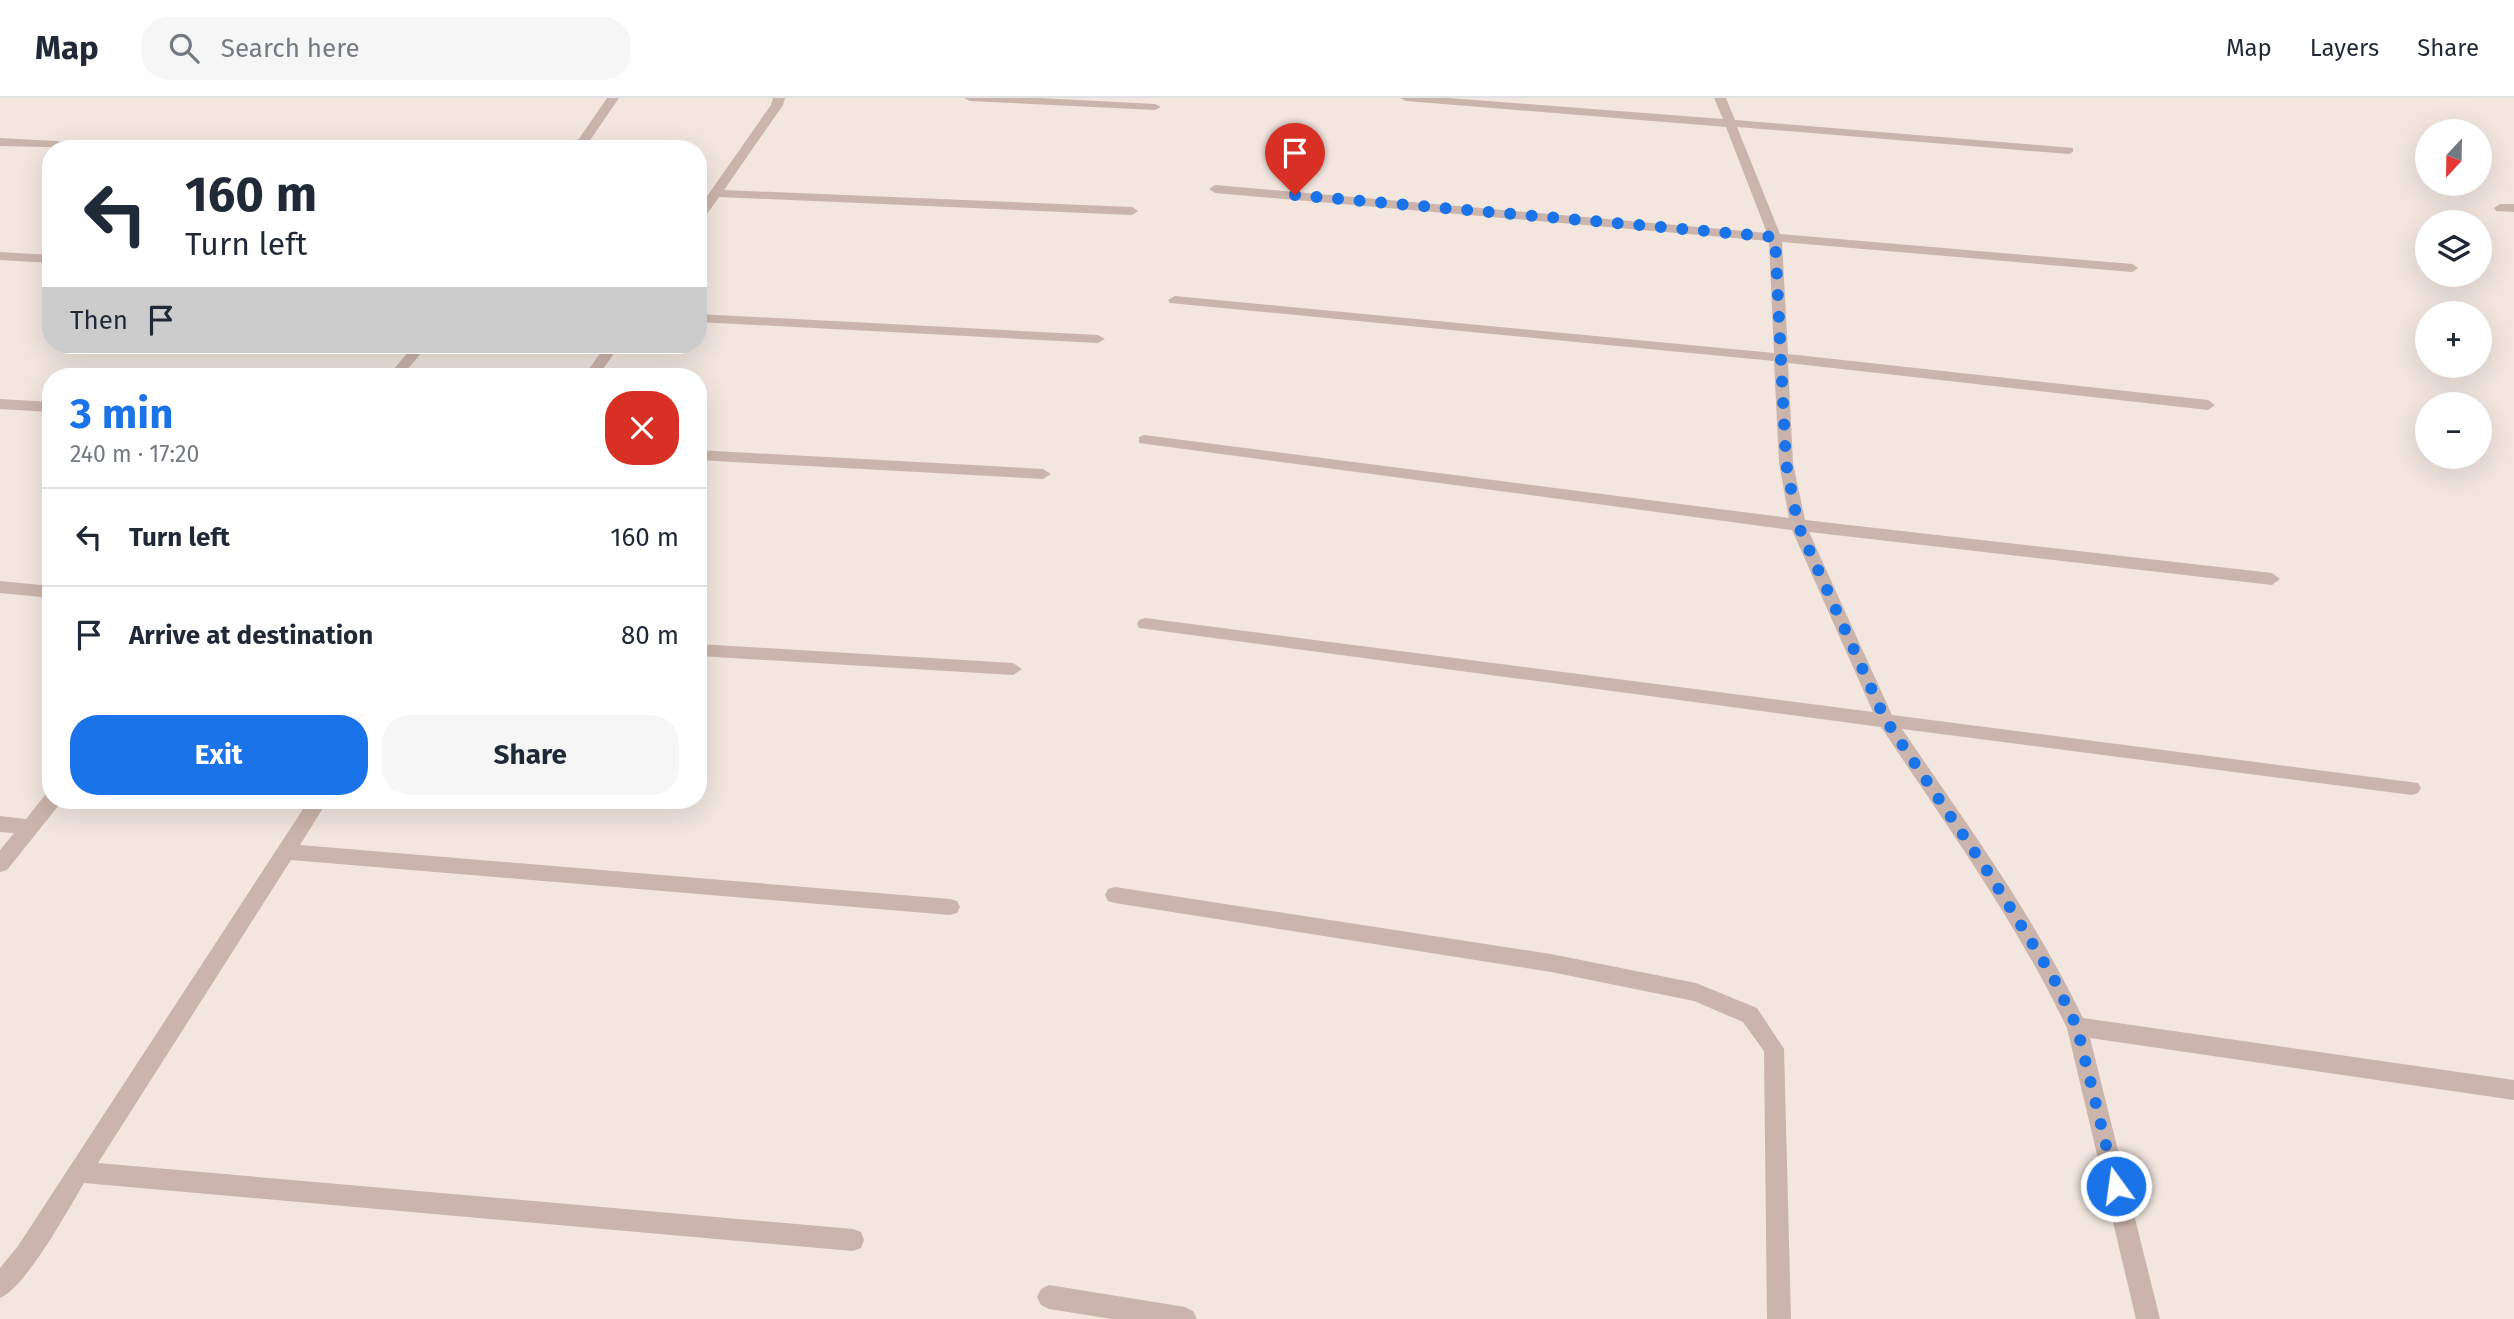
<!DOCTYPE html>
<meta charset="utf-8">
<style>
:root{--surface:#fff;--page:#f6f6f7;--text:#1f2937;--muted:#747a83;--line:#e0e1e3;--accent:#1a73e8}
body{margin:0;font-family:"Fira Sans",sans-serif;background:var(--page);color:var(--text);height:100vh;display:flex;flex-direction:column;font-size:26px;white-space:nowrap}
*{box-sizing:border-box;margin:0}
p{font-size:23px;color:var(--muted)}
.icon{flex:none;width:38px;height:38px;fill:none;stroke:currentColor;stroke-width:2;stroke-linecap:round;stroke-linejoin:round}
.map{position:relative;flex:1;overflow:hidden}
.side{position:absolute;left:42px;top:270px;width:665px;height:441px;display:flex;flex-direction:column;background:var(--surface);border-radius:28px;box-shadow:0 7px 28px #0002}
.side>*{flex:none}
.banner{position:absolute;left:42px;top:42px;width:665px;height:214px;border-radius:28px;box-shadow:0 7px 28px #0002;background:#fff;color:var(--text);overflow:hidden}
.needle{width:46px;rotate:202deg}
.controls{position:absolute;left:2415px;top:21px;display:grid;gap:14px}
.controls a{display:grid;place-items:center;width:77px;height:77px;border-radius:50%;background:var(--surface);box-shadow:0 7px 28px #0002;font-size:35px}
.pin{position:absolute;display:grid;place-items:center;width:60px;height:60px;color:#fff;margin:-72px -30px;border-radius:50% 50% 50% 0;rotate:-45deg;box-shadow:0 0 7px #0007}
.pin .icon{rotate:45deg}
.me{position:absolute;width:77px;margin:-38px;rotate:346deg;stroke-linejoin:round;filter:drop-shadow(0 0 5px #0008)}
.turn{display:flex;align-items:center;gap:24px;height:147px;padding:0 28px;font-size:32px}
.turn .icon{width:91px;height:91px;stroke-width:2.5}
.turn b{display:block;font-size:49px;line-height:60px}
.then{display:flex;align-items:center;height:66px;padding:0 28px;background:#0003;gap:14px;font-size:26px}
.round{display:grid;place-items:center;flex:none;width:74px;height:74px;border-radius:28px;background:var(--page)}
.summary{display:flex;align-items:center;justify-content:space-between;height:119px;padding:0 28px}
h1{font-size:42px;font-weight:700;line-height:52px;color:var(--accent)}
.action{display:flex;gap:14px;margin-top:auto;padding:14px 28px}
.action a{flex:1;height:80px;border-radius:28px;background:var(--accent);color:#fff;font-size:28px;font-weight:700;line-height:80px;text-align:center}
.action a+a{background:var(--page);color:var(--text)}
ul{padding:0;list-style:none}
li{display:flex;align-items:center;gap:21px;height:98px;padding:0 28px;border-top:2px solid var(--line)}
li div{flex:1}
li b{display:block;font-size:26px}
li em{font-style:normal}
header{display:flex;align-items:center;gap:42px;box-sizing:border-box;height:98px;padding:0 35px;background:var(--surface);border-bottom:2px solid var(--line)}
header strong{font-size:33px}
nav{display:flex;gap:38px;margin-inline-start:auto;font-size:24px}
.search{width:490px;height:63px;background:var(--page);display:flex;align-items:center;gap:18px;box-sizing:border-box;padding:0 24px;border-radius:28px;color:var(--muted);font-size:26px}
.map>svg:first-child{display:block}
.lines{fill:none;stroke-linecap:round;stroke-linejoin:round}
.street{fill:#cbb4ab;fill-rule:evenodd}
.route{stroke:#1a73e8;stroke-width:12;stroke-dasharray:0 21.6}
</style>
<header>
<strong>Map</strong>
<div class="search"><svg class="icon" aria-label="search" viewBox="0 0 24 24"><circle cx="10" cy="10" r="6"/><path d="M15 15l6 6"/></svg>Search here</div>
<nav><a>Map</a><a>Layers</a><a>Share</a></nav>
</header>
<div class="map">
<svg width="2514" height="1221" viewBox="0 0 2514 1221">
<rect width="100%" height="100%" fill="#f2e6df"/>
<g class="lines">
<path class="street" d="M 607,0 L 619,0 L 584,51 L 572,51 Z
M 773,0 L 785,0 L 783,7 L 724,92 L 1132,109 L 1138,113 L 1132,117 L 719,99 L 702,123 L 698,124 L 698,111 L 771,7 Z
M 964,0 L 1039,0 L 1155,6 L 1161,9 L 1155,12 L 970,3 Z
M 1400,0 L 1449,0 L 1723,21 L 1714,0 L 1726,0 L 1735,22 L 2073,50 L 2073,54 L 2069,56 L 1737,29 L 1780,136 L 2132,166 L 2138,170 L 2132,174 L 1782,144 L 1788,256 L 2208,302 L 2215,307 L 2208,312 L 1788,265 L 1793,365 L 1805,422 L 2272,475 L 2280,481 L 2272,487 L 1809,434 L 1892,617 L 2418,685 L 2421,690 L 2418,695 L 2412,697 L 1902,631 C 1966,725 2034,818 2083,920 L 2514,982 L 2514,1002 L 2090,940 L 2160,1221 L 2136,1221 L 2067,930 C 2016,823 1946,727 1881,629 L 1139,530 L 1137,526 L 1139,522 L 1145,520 L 1873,614 L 1792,432 L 1139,345 L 1139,339 L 1144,337 L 1789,420 L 1779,365 L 1774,263 L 1170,205 L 1168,202 L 1175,198 L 1774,255 L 1769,143 L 1215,95 L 1209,91 L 1215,87 L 1767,135 L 1726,29 L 1406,3 Z
M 0,40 L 128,47 L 134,51 L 0,48 Z
M 2500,106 L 2514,106 L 2514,114 L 2496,113 L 2494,110 Z
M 0,154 L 51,157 L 51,165 L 0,162 Z
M 698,216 L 1098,237 L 1105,241 L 1098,245 L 698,224 Z
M 414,247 L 428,247 L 402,278 L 388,278 Z
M 606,247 L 620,247 L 598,278 L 584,278 Z
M 0,301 L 51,304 L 51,314 L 0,311 Z
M 698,352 L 1043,371 L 1051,376 L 1043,381 L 698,362 Z
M 0,483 L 51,488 L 51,500 L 0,495 Z
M 698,546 L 1013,565 L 1022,571 L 1013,577 L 698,558 Z
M 51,695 L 51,702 L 61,702 L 59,707 L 7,772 L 0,774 L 0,752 L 14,735 L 0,734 L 0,718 L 26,721 L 45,697 Z
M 309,702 L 328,702 L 300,747 L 950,801 L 957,803 L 960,809 L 957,815 L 950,817 L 291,762 L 98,1065 L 853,1131 L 861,1134 L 864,1142 L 861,1150 L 853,1153 L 84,1085 C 68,1112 26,1189 0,1200 L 0,1170 L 18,1148 Z
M 1115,789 L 1551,856 L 1696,885 L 1757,910 L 1784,951 L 1791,1221 L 1767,1221 L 1764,953 L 1743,924 L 1694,903 L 1551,874 L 1115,805 L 1108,803 L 1105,797 L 1108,791 Z
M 1049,1187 L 1185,1209 L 1193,1213 L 1197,1221 L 1112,1221 L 1049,1211 L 1041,1207 L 1037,1199 L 1041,1191 Z"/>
</g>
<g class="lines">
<path class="route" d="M 1295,97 L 1775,139 L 1786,365 L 1798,427 L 1885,621 L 1990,777 L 2053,879 L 2077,929 L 2116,1088"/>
</g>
</svg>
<div class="controls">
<a><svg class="needle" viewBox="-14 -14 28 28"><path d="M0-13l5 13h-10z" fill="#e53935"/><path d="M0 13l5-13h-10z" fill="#747a83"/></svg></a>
<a><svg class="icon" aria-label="layers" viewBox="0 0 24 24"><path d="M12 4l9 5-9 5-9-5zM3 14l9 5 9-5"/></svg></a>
<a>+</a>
<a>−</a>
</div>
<div class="pin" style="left:1295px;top:97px;background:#d93025"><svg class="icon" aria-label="arrive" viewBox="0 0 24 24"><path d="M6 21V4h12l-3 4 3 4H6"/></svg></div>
<svg class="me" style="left:2116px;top:1088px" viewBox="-20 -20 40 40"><circle r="17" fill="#1a73e8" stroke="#fff" stroke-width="3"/><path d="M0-11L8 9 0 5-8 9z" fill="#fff"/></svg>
<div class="banner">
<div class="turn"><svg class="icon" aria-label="left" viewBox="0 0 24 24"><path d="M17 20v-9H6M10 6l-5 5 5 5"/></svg><div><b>160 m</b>Turn left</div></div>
<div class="then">Then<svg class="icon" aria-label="arrive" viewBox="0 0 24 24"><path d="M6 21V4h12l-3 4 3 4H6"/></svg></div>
</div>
<section class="side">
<div class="summary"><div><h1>3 min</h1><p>240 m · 17:20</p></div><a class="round" style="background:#d93025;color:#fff"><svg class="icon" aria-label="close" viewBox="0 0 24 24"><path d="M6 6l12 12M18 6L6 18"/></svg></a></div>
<ul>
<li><svg class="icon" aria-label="left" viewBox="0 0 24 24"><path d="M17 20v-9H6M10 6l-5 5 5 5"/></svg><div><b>Turn left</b></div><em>160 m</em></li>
<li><svg class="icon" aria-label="arrive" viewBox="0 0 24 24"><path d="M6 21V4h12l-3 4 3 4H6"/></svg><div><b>Arrive at destination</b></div><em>80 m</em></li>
</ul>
<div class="action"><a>Exit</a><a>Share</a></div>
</section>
</div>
